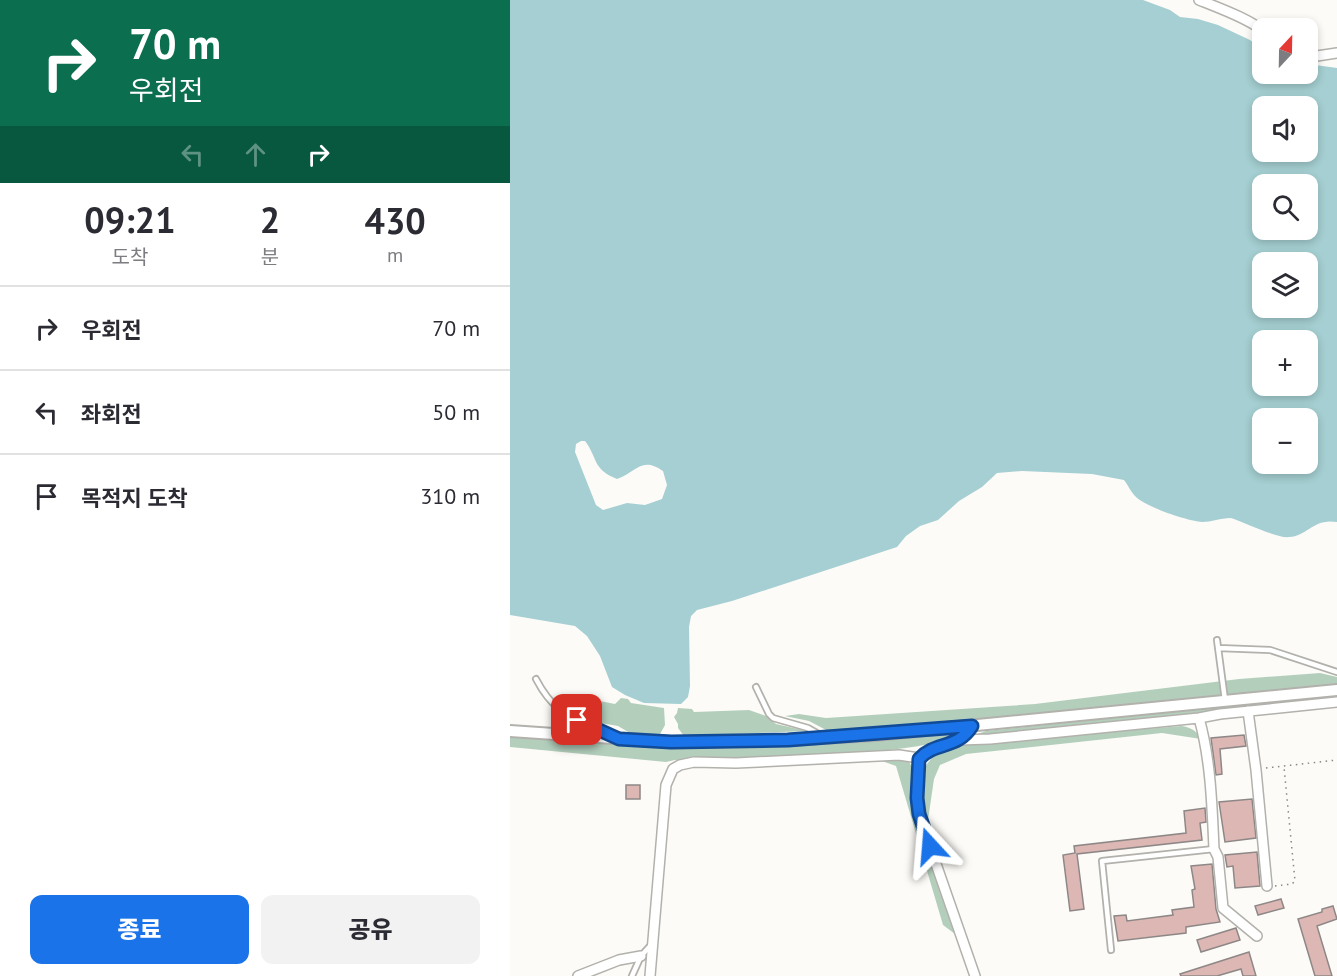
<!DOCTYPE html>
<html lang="ko">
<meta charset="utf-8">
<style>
:root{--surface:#fff;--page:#f2f2f3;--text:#2b2b33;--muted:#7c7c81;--line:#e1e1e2;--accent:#1a73e8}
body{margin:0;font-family:"PT Sans","Noto Sans KR",sans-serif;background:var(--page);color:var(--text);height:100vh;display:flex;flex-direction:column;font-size:22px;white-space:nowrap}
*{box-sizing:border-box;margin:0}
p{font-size:20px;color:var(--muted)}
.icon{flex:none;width:33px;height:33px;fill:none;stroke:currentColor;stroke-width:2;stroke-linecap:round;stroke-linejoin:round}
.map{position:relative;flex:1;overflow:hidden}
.side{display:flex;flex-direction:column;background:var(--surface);width:510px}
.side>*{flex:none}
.banner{background:#0b6e4f;color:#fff;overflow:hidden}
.needle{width:39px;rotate:22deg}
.buttons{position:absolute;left:742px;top:18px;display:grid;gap:12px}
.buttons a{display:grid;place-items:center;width:66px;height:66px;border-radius:12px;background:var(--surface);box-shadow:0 3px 9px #0003;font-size:30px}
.pin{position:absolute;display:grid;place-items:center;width:51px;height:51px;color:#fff;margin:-26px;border-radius:12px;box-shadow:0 3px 9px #0006}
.me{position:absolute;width:66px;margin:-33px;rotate:341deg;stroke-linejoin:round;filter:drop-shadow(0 0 4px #0008)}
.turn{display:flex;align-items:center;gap:21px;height:126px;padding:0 30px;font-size:27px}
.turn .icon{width:78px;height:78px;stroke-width:2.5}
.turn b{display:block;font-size:42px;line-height:51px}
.lanes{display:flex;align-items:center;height:57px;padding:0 30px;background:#0003;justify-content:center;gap:30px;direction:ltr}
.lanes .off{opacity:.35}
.eta{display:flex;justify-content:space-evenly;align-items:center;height:102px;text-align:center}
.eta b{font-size:36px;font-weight:800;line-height:42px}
.primary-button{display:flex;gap:12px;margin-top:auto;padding:12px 30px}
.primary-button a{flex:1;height:69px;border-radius:12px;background:var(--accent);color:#fff;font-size:24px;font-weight:800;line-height:69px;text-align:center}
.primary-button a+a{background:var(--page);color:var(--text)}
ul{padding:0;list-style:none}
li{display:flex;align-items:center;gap:18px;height:84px;padding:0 30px;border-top:2px solid var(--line)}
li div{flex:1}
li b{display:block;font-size:22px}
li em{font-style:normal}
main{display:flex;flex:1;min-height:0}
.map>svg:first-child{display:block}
.green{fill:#b3cfbc}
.water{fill:#a5cfd2;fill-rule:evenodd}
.building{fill:#ddb7b3;stroke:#8d8887;stroke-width:1.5}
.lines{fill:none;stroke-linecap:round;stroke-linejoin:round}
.service-casing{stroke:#b2b1ac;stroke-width:8}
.minor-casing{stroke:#b2b1ac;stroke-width:12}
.tertiary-casing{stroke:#b2b1ac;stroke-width:14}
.path{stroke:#888784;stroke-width:1.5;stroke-dasharray:1.5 4.5;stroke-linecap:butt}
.service{stroke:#fff;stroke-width:4.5}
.minor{stroke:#fff;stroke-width:9}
.tertiary{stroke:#fff;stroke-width:10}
.route-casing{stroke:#114b97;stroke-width:15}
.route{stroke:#1a73e8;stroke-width:10}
</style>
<main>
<section class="side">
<div class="banner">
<div class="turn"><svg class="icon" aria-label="right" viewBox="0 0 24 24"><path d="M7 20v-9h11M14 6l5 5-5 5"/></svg><div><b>70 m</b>우회전</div></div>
<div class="lanes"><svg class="icon off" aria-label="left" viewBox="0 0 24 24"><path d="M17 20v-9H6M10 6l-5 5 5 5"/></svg><svg class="icon off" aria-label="ahead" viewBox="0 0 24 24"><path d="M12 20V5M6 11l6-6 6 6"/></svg><svg class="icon" aria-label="right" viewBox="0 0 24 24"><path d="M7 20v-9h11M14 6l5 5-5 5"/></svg></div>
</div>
<div class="eta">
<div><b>09:21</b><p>도착</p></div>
<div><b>2</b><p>분</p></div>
<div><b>430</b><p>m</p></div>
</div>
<ul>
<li><svg class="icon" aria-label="right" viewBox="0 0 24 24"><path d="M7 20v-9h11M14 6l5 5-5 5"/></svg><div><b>우회전</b></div><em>70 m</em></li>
<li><svg class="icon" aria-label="left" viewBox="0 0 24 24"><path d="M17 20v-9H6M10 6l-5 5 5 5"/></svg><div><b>좌회전</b></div><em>50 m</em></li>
<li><svg class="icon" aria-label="arrive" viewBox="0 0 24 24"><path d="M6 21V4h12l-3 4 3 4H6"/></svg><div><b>목적지 도착</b></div><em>310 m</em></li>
</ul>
<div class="primary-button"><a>종료</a><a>공유</a></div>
</section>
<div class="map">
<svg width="827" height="976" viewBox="0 0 827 976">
<rect width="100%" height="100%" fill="#fdfbf7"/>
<path class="green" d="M 810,673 L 827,677 L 827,684 L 433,725 L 318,731 L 299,721 L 275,716 L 289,714 L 316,718 L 525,704 L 729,679 Z
M 60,695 L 105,704 L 111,698 L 118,699 L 121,703 L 154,708 L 155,725 L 149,736 L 125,736 L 108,726 L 79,721 L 50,705 L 47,698 Z
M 827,695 L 827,700 L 457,738 L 476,731 Z
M 168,708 L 182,709 L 184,712 L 239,710 L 256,716 L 266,724 L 297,731 L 174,736 L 168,728 L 168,724 L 164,717 L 167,713 Z
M 672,726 C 682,728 687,731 691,739 L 652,733 L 456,754 L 430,765 L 424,779 L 418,820 C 412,802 406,775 421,759 C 427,752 439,748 447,744 Z
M 450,734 L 450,736 C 412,748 375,751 336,753 C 279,758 222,758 165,760 L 156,762 L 0,747 L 0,737 L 153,746 L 232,746 Z
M 388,756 L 397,759 L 403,768 L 410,827 L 445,934 L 433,925 L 386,766 L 369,760 Z"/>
<path class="water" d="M 0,0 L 633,0 L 660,10 L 670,17 L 688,19 L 708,25 L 740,40 L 753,50 L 753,74 L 798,74 L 798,64 L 827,68 L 827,522 C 803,518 798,536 779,537 C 768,539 734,522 721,518 C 710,518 702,522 692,522 C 678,521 635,507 625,496 C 621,492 618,485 614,480 L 582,474 L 512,471 L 487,473 L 472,487 L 449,501 L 428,520 L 410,526 L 396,536 L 387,547 L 222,601 L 187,610 L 181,616 L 179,627 L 180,686 L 178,697 L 171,704 L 134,703 L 115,695 L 102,687 L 90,656 L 77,636 L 65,626 L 0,615 ZM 753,106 L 798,106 L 798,152 L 753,152 ZM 753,184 L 798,184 L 798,230 L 753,230 ZM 753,262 L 798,262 L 798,308 L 753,308 ZM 753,340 L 798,340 L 798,386 L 753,386 ZM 753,418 L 798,418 L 798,464 L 753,464 ZM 71,441 L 75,441 C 88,458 82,469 107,479 C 127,472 131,456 153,471 L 157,485 L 152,499 L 135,505 L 117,503 L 93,510 L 86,505 L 65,452 L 66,444 Z"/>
<path class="building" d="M 734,735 L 736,746 L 710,749 L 712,774 L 706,775 L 701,738 Z
M 116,785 L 130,785 L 130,799 L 116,799 Z
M 742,799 L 746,838 L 715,842 L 709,802 Z
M 695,808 L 696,822 L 690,823 L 692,840 L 567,854 L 574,909 L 560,911 L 553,855 L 565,853 L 564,846 L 676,833 L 674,811 Z
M 747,852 L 750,886 L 725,888 L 723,866 L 717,867 L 715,855 Z
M 702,864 L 706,909 L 710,922 L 676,927 L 676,933 L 608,941 L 604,916 L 616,915 L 617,921 L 663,915 L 662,910 L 684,907 L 682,890 L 685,889 L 681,866 Z
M 771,899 L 774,908 L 748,915 L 745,906 Z
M 823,906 L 827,919 L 807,926 L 822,976 L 805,976 L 788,919 L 812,912 L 812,909 Z
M 726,928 L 730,940 L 691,952 L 687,940 Z
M 739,952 L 746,976 L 733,976 L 731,969 L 707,976 L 671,976 L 670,974 Z"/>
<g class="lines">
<g class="service-casing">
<path id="service" d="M 707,640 L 715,700
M 708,648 L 760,650 L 827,672
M 26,679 C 47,719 65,716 102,735
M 246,687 L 259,714 L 263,718 L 298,728 L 312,736
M 601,950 L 592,861 L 704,849
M 122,976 L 131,956 L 141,945"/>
</g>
<g class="minor-casing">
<path id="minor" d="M 689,0 C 704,6 745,21 753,32
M 798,53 L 807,56 L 827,53
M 738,711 L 746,770 L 757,886
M 689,718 C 701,761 702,806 704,849 L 708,857 L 713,908 L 747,936
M 462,726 C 447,749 425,741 409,758 L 407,798 L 409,815 L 465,976
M 449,740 L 480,739 L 689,718 L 710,714 L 827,702
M 68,976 L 109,960 L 131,956
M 140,976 L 156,785 L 163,769 L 170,765 L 184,762 L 226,763 L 389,755 L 409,758"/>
</g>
<g class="tertiary-casing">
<path id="tertiary" d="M 0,731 L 161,742 L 278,740 L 365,735 L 827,690"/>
</g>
<path class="path" d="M 756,768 L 827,760
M 765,886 L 782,884 L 785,881 L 774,767"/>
<use href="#service" class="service"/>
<use href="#minor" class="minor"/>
<use href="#tertiary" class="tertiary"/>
</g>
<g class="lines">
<g class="route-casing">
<path id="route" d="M 67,720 L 109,739 L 161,742 L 278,740 L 462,726 C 447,750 425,741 409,759 L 407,798 L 409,814 L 420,846"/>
</g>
<use href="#route" class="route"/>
</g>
</svg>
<div class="buttons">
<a><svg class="needle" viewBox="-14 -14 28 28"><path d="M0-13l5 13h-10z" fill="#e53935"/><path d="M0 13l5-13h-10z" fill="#7c7c81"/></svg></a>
<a><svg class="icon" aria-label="sound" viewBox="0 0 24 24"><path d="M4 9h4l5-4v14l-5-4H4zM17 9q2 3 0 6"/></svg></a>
<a><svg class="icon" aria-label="search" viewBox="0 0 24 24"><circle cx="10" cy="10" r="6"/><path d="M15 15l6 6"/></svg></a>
<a><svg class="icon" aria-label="layers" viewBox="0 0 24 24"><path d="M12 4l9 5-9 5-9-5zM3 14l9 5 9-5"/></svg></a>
<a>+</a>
<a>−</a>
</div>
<div class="pin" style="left:67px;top:720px;background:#d93025"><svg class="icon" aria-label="arrive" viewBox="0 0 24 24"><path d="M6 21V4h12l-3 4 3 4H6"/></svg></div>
<svg class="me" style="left:420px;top:846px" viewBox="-20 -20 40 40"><path d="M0-17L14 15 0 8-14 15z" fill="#1a73e8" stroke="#fff" stroke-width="4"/></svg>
</div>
</main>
